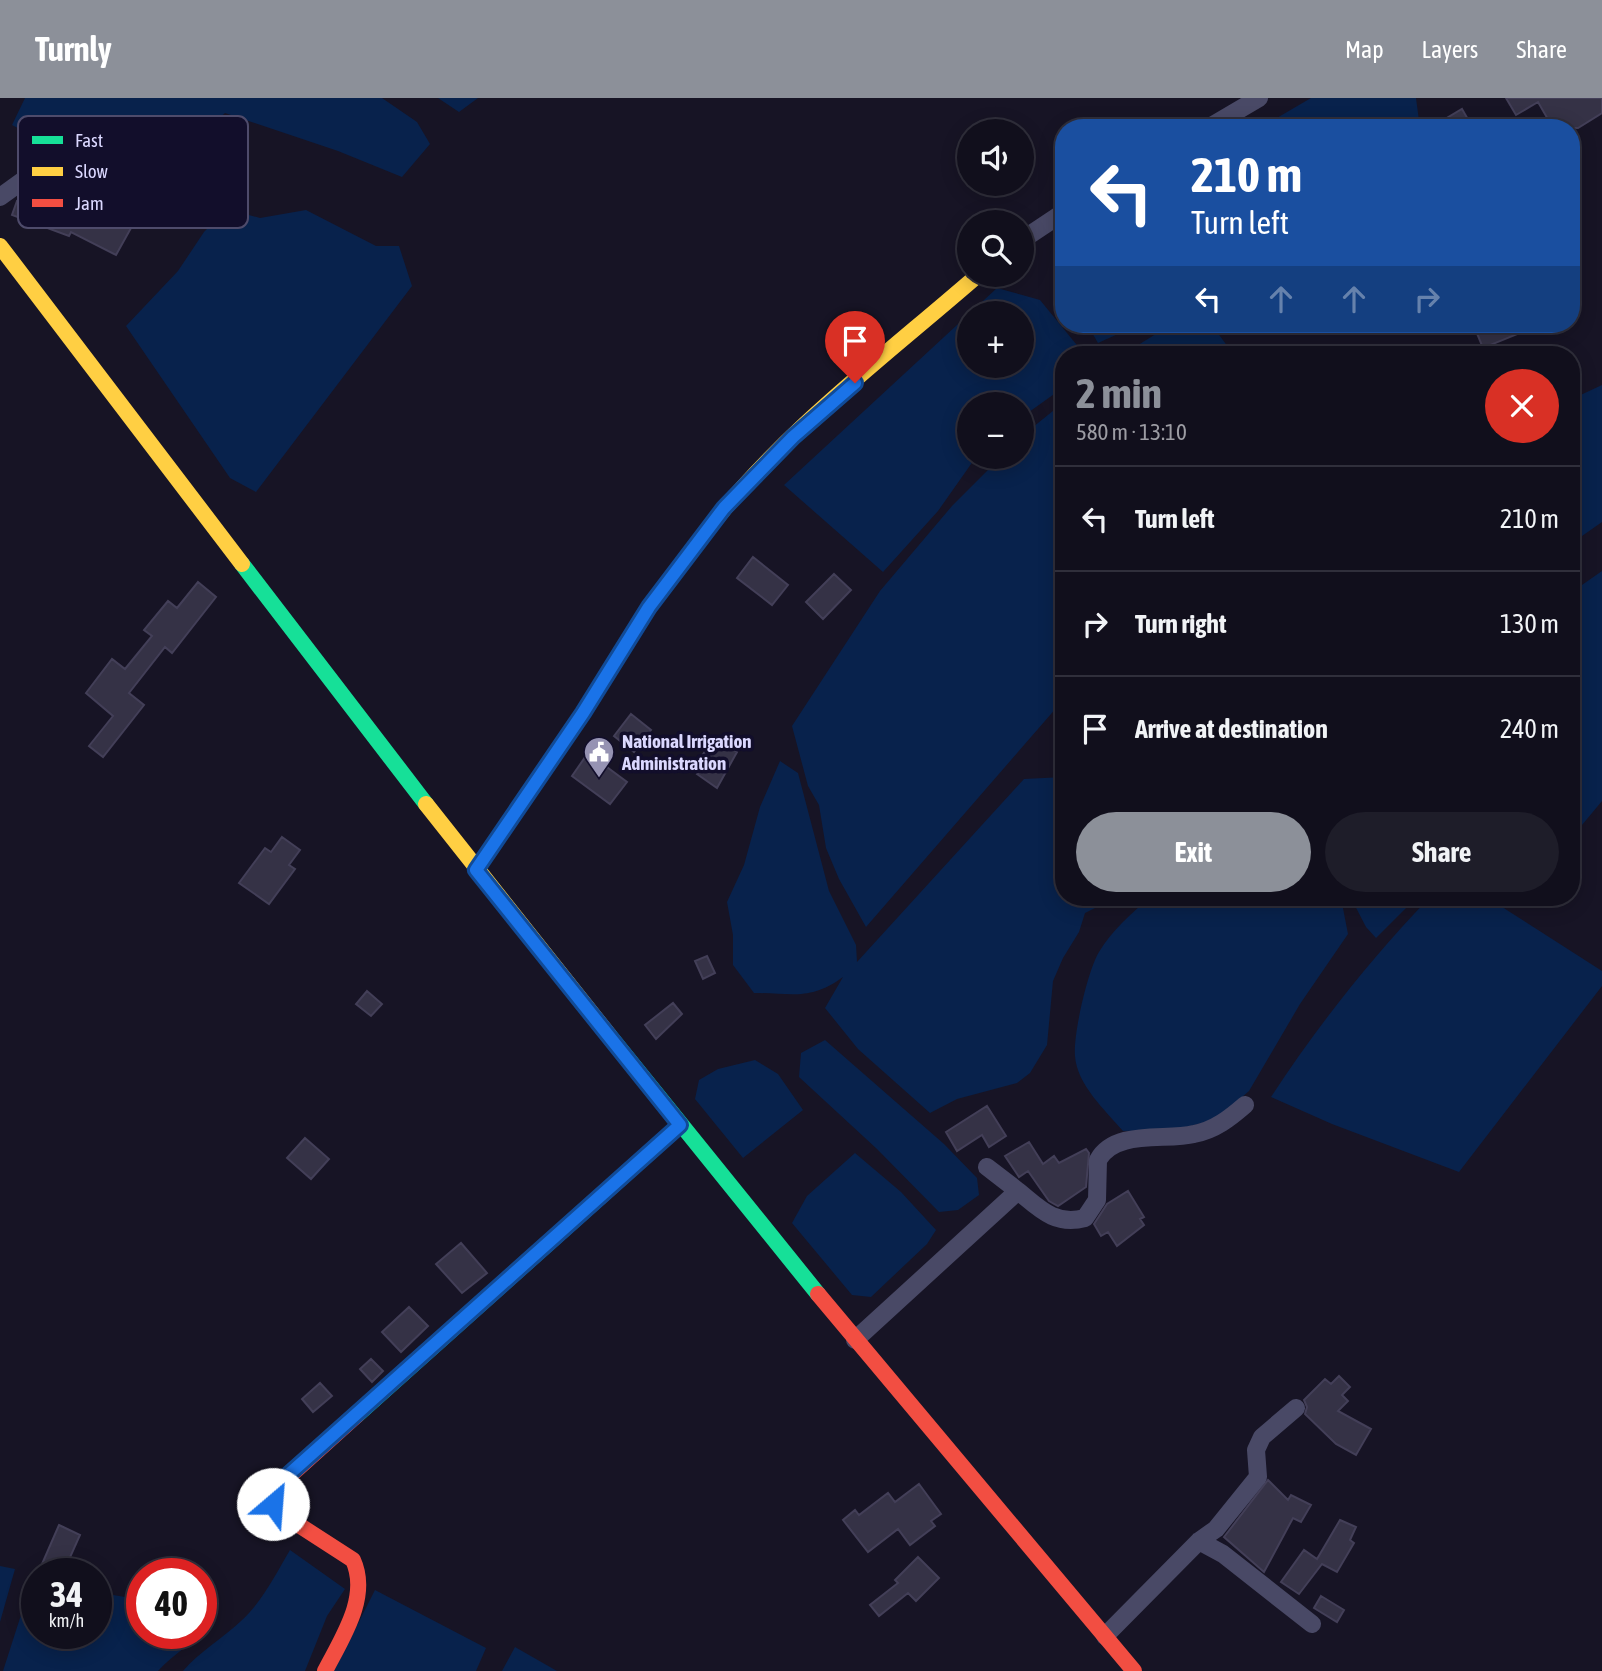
<!DOCTYPE html>
<meta charset="utf-8">
<style>
:root{--surface:#110f1c;--page:#1e1d29;--text:#f1f3f6;--muted:#9c9ca3;--line:#302f3b;--accent:#8c9099}
body{margin:0;font-family:"Asap Condensed",sans-serif;background:var(--page);color:var(--text);height:100vh;display:flex;flex-direction:column;font-size:26px;white-space:nowrap}
*{box-sizing:border-box;margin:0}
p{font-size:23px;color:var(--muted)}
.icon{flex:none;width:38px;height:38px;fill:none;stroke:currentColor;stroke-width:2;stroke-linecap:round;stroke-linejoin:round}
.map{position:relative;flex:1;overflow:hidden}
.sheet{position:absolute;left:1055px;top:248px;width:525px;height:560px;display:flex;flex-direction:column;background:var(--surface);border-radius:28px;box-shadow:0 4px 18px #0003,0 0 0 2px var(--line)}
.sheet>*{flex:none}
.guide{position:absolute;left:1055px;top:21px;width:525px;height:214px;border-radius:28px;box-shadow:0 4px 18px #0003,0 0 0 2px var(--line);background:#1a4fa0;color:#fff;overflow:hidden}
.buttons{position:absolute;left:957px;top:21px;display:grid;gap:14px}
.buttons a{display:grid;place-items:center;width:77px;height:77px;border-radius:50%;background:var(--surface);box-shadow:0 4px 18px #0003,0 0 0 2px var(--line);font-size:35px}
.speed{position:absolute;left:21px;top:1460px;display:flex;gap:14px;font-size:35px;font-weight:700;text-align:center}
.speed>*{display:grid;place-content:center;width:91px;height:91px;border-radius:50%;background:var(--surface);box-shadow:0 4px 18px #0003,0 0 0 2px var(--line);line-height:1}
.speed small{font-size:18px;font-weight:400}
.speed .limit{border:10px solid #d22;background:#fff;color:#111}
.pin{position:absolute;display:grid;place-items:center;width:60px;height:60px;color:#fff;margin:-72px -30px;border-radius:50% 50% 50% 0;rotate:-45deg;box-shadow:0 0 7px #0007}
.pin .icon{rotate:45deg}
.me{position:absolute;width:77px;margin:-38px;rotate:27deg;stroke-linejoin:round;filter:drop-shadow(0 0 5px #0008)}
.turn{display:flex;align-items:center;gap:24px;height:147px;padding:0 21px;font-size:32px}
.turn .icon{width:91px;height:91px;stroke-width:2.5}
.turn b{display:block;font-size:49px;line-height:60px}
.lanes{display:flex;align-items:center;height:66px;padding:0 21px;background:#0003;justify-content:center;gap:35px;direction:ltr}
.lanes .off{opacity:.35}
.round{display:grid;place-items:center;flex:none;width:74px;height:74px;border-radius:37px;background:var(--page)}
.overview{display:flex;align-items:center;justify-content:space-between;height:119px;padding:0 21px}
h1{font-size:42px;font-weight:700;line-height:52px;color:var(--accent)}
.cta{display:flex;gap:14px;margin-top:auto;padding:14px 21px}
.cta a{flex:1;height:80px;border-radius:42px;background:var(--accent);color:#fff;font-size:28px;font-weight:700;line-height:80px;text-align:center}
.cta a+a{background:var(--page);color:var(--text)}
ul{padding:0;list-style:none}
li{display:flex;align-items:center;gap:21px;height:105px;padding:0 21px;border-top:2px solid var(--line)}
li div{flex:1}
li b{display:block;font-size:26px}
li em{font-style:normal}
header{display:flex;align-items:center;gap:42px;box-sizing:border-box;height:98px;padding:0 35px;background:var(--accent);color:#fff}
header strong{font-size:33px}
nav{display:flex;gap:38px;margin-inline-start:auto;font-size:24px}
.map>svg:first-child{display:block}
.water{fill:#08224c;fill-rule:evenodd}
.building{fill:#353246;stroke:#433f58;stroke-width:2}
.lines{fill:none;stroke-linecap:round;stroke-linejoin:round}
.street{stroke:#494966;stroke-width:18}
.fast{stroke:#16e098;stroke-width:16}
.slow{stroke:#ffcf43;stroke-width:16}
.jam{stroke:#f24e42;stroke-width:16}
.route-casing{stroke:#114b97;stroke-width:18}
.route{stroke:#1a73e8;stroke-width:12}
.labels{text-anchor:middle;stroke-width:7;stroke-linejoin:round;paint-order:stroke}
.poi-label{font-size:19px;font-weight:bold;fill:#dbd8ff;stroke:#120e2b;text-anchor:start}
.key{fill:#120e2b;stroke:#4e4b6b;stroke-width:2}
.key-label{font-size:19px;fill:#dbd8ff}
</style>
<header>
<strong>Turnly</strong>
<nav><a>Map</a><a>Layers</a><a>Share</a></nav>
</header>
<div class="map">
<svg width="1602" height="1573" viewBox="0 0 1602 1573">
<rect width="100%" height="100%" fill="#171425"/>
<path class="water" d="M 25,0 L 382,0 L 417,24 L 430,46 L 402,79 L 338,53 L 225,15 L 179,56 L 152,94 L 87,66 L 12,27 Z
M 438,0 L 478,0 L 459,14 Z
M 1311,0 L 1416,0 L 1420,30 L 1260,30 Z
M 227,111 L 260,120 L 306,112 L 376,148 L 399,148 L 412,188 L 256,394 L 230,380 L 126,228 L 178,173 L 204,134 Z
M 997,190 L 1040,202 L 1085,257 L 1064,257 L 1064,289 L 1022,319 L 1022,306 L 970,306 L 970,359 L 976,359 L 938,413 L 883,474 L 784,387 ZM 970,215 L 1022,215 L 1022,268 L 970,268 Z
M 1087,226 L 1140,226 L 1098,245 Z
M 1172,226 L 1211,226 L 1234,257 L 1122,257 Z
M 1602,287 L 1602,424 L 1572,445 L 1572,301 Z
M 1064,304 L 1064,601 L 866,829 L 839,781 L 826,750 L 819,707 L 808,688 L 792,628 L 880,493 L 952,408 L 1001,359 L 1022,359 L 1022,338 Z
M 1602,473 L 1602,703 L 1572,739 L 1572,494 Z
M 780,663 L 798,675 L 829,793 L 856,847 L 857,864 L 1024,681 L 1064,679 L 1064,800 L 1109,800 L 1109,803 L 1085,815 L 1079,834 L 1063,860 L 1053,883 L 1047,947 L 1030,975 L 1017,985 L 957,1001 L 930,1015 L 858,951 L 825,910 L 843,879 C 810,903 792,895 754,895 L 733,867 L 733,837 L 727,804 L 744,767 L 760,709 Z
M 1150,800 L 1337,800 L 1342,805 L 1348,836 L 1300,906 L 1249,993 L 1217,1021 L 1175,1032 L 1123,1033 C 1106,1013 1077,987 1075,958 C 1073,936 1088,872 1099,854 C 1111,834 1132,814 1150,800 Z
M 1351,800 L 1416,800 L 1376,840 L 1366,829 Z
M 1429,800 L 1488,800 L 1602,873 L 1602,888 L 1459,1074 L 1332,1026 L 1271,999 C 1318,927 1370,862 1429,800 Z
M 825,942 L 944,1046 L 977,1080 L 979,1097 L 958,1112 L 939,1114 L 877,1051 L 799,979 L 801,955 Z
M 755,962 L 778,976 L 803,1012 L 743,1060 L 695,1001 L 699,982 L 718,971 Z
M 855,1055 L 901,1094 L 936,1132 L 927,1146 L 871,1199 L 852,1197 L 792,1125 L 807,1098 Z
M 290,1452 L 345,1491 L 327,1518 L 305,1573 L 183,1573 C 200,1553 222,1541 241,1523 C 262,1504 276,1476 290,1452 Z
M 0,1468 L 15,1471 L 0,1524 Z
M 375,1492 L 486,1550 L 476,1573 L 334,1573 Z
M 37,1493 L 37,1535 L 96,1535 L 96,1494 L 142,1502 L 142,1535 L 201,1535 L 201,1517 L 210,1524 C 197,1544 174,1555 158,1573 L 3,1573 L 21,1517 Z
M 515,1549 L 557,1573 L 502,1573 Z"/>
<path class="building" d="M 1506,0 L 1602,0 L 1602,15 L 1578,30 L 1553,30 L 1538,4 L 1516,17 Z
M 1462,11 L 1473,30 L 1430,30 Z
M 38,89 L 60,97 L 63,89 L 78,95 L 74,105 L 102,115 L 111,98 L 141,112 L 116,157 L 71,134 L 69,138 L 12,117 L 17,103 L 31,108 Z
M 1494,226 L 1542,226 L 1483,250 L 1476,233 Z
M 753,459 L 788,487 L 772,507 L 737,480 Z
M 834,476 L 851,492 L 823,521 L 806,504 Z
M 198,484 L 216,499 L 172,555 L 165,549 L 129,595 L 144,607 L 103,659 L 89,648 L 113,618 L 86,595 L 112,561 L 125,571 L 152,538 L 144,532 L 168,503 L 177,510 Z
M 631,616 L 651,632 L 634,654 L 614,638 Z
M 714,639 L 737,654 L 717,690 L 697,676 L 707,662 L 702,658 Z
M 588,655 L 627,684 L 610,706 L 572,678 Z
M 282,739 L 300,752 L 289,767 L 295,771 L 269,806 L 239,785 L 265,750 L 271,754 Z
M 707,858 L 715,875 L 703,881 L 695,863 Z
M 367,893 L 382,906 L 371,918 L 356,906 Z
M 673,905 L 682,916 L 656,941 L 645,927 Z
M 987,1008 L 1006,1038 L 989,1049 L 982,1037 L 957,1053 L 946,1034 Z
M 305,1040 L 329,1061 L 311,1081 L 287,1060 Z
M 1029,1044 L 1043,1066 L 1054,1058 L 1059,1065 L 1086,1051 L 1089,1055 L 1086,1089 L 1058,1108 L 1049,1103 L 1028,1073 L 1019,1079 L 1005,1058 Z
M 1128,1093 L 1144,1119 L 1140,1121 L 1144,1127 L 1117,1148 L 1108,1134 L 1101,1138 L 1094,1126 L 1107,1106 Z
M 461,1145 L 487,1175 L 462,1195 L 436,1166 Z
M 409,1209 L 428,1228 L 401,1254 L 382,1234 Z
M 371,1261 L 383,1273 L 372,1284 L 360,1271 Z
M 1339,1278 L 1350,1289 L 1342,1297 L 1348,1303 L 1338,1313 L 1371,1331 L 1356,1357 L 1336,1346 L 1305,1316 L 1307,1309 L 1304,1302 L 1325,1281 L 1331,1286 Z
M 320,1285 L 332,1298 L 313,1314 L 302,1301 Z
M 1268,1382 L 1288,1402 L 1291,1397 L 1311,1407 L 1301,1424 L 1293,1420 L 1264,1474 L 1224,1439 Z
M 919,1386 L 941,1416 L 931,1423 L 935,1428 L 910,1447 L 898,1431 L 868,1454 L 843,1422 L 855,1412 L 859,1417 L 888,1395 L 895,1404 Z
M 1340,1422 L 1356,1429 L 1350,1442 L 1354,1445 L 1337,1474 L 1322,1466 L 1299,1496 L 1281,1484 L 1304,1452 L 1317,1461 Z
M 59,1427 L 80,1437 L 63,1475 L 42,1466 Z
M 918,1459 L 939,1480 L 916,1503 L 908,1495 L 879,1518 L 870,1507 L 898,1485 L 895,1482 Z
M 1321,1498 L 1344,1512 L 1337,1524 L 1314,1510 Z"/>
<g class="lines">
<path class="street" d="M 1208,30 L 1259,0
M 0,99 L 25,81
M 1022,142 L 1064,114
M 987,1069 L 1018,1093
M 855,1242 L 1018,1093 C 1040,1111 1055,1128 1085,1120 L 1097,1102 L 1098,1062 C 1115,1031 1165,1043 1194,1036 C 1215,1032 1230,1020 1245,1007
M 1199,1443 L 1223,1456 L 1312,1526
M 1105,1538 L 1199,1443 L 1216,1431 L 1258,1379 L 1256,1352 L 1262,1339 L 1296,1310"/>
<path class="fast" d="M 242,466 L 426,706
M 476,772 L 583,615 L 649,509 L 705,435
M 609,937 L 818,1196
M 357,1317 L 599,1100"/>
<path class="slow" d="M 0,148 L 242,466
M 705,435 C 780,336 885,258 978,177
M 426,706 L 609,937
M 599,1100 L 680,1027"/>
<path class="jam" d="M 818,1196 L 1134,1573
M 325,1573 C 342,1540 370,1499 353,1462 L 288,1420 L 273,1406 L 274,1392 L 357,1317"/>
</g>
<g class="lines">
<g class="route-casing">
<path id="route" d="M 273,1406 L 272,1398 L 278,1386 L 680,1027 L 476,772 L 583,615 L 649,509 L 724,410 L 793,339 L 855,285"/>
</g>
<use href="#route" class="route"/>
</g>
<defs>
<g id="civic-pin" transform="scale(1.575)"><path d="M0 17L-7.5 6A9.5 9.5 0 1 1 7.5 6Z" fill="#9693b3" stroke="#120e2b"/><path d="M-.6-6.5H3V-4.5H.6V-3L4-1V1h2V6H-6V1h2V-1L-.6-3ZM-1.2 2.5V6h2.4V2.5Z" fill="#fff"/></g>
</defs>
<g fill-rule="evenodd">
<use href="#civic-pin" x="599" y="654"/>
</g>
<g class="labels">
<g class="poi-label">
<text x="622" y="650">National Irrigation<tspan x="622" dy="22">Administration</tspan></text>
</g>
</g>
<rect x="18" y="18" width="230" height="112" rx="10" class="key"/>
<rect x="32" y="38" width="31" height="8" fill="#16e098"/>
<rect x="32" y="69" width="31" height="9" fill="#ffcf43"/>
<rect x="32" y="101" width="31" height="8" fill="#f24e42"/>
<g class="key-label">
<text x="75" y="49">Fast</text>
<text x="75" y="80">Slow</text>
<text x="75" y="112">Jam</text>
</g>
</svg>
<div class="buttons">
<a><svg class="icon" aria-label="sound" viewBox="0 0 24 24"><path d="M4 9h4l5-4v14l-5-4H4zM17 9q2 3 0 6"/></svg></a>
<a><svg class="icon" aria-label="search" viewBox="0 0 24 24"><circle cx="10" cy="10" r="6"/><path d="M15 15l6 6"/></svg></a>
<a>+</a>
<a>−</a>
</div>
<div class="speed"><div>34<small>km/h</small></div><div class="limit">40</div></div>
<div class="pin" style="left:855px;top:285px;background:#d93025"><svg class="icon" aria-label="arrive" viewBox="0 0 24 24"><path d="M6 21V4h12l-3 4 3 4H6"/></svg></div>
<svg class="me" style="left:273px;top:1406px" viewBox="-20 -20 40 40"><circle r="19" fill="#fff"/><path d="M0-13L10 11 0 6-10 11z" fill="#1a73e8"/></svg>
<div class="guide">
<div class="turn"><svg class="icon" aria-label="left" viewBox="0 0 24 24"><path d="M17 20v-9H6M10 6l-5 5 5 5"/></svg><div><b>210 m</b>Turn left</div></div>
<div class="lanes"><svg class="icon" aria-label="left" viewBox="0 0 24 24"><path d="M17 20v-9H6M10 6l-5 5 5 5"/></svg><svg class="icon off" aria-label="ahead" viewBox="0 0 24 24"><path d="M12 20V5M6 11l6-6 6 6"/></svg><svg class="icon off" aria-label="ahead" viewBox="0 0 24 24"><path d="M12 20V5M6 11l6-6 6 6"/></svg><svg class="icon off" aria-label="right" viewBox="0 0 24 24"><path d="M7 20v-9h11M14 6l5 5-5 5"/></svg></div>
</div>
<section class="sheet">
<div class="overview"><div><h1>2 min</h1><p>580 m · 13:10</p></div><a class="round" style="background:#d93025;color:#fff"><svg class="icon" aria-label="close" viewBox="0 0 24 24"><path d="M6 6l12 12M18 6L6 18"/></svg></a></div>
<ul>
<li><svg class="icon" aria-label="left" viewBox="0 0 24 24"><path d="M17 20v-9H6M10 6l-5 5 5 5"/></svg><div><b>Turn left</b></div><em>210 m</em></li>
<li><svg class="icon" aria-label="right" viewBox="0 0 24 24"><path d="M7 20v-9h11M14 6l5 5-5 5"/></svg><div><b>Turn right</b></div><em>130 m</em></li>
<li><svg class="icon" aria-label="arrive" viewBox="0 0 24 24"><path d="M6 21V4h12l-3 4 3 4H6"/></svg><div><b>Arrive at destination</b></div><em>240 m</em></li>
</ul>
<div class="cta"><a>Exit</a><a>Share</a></div>
</section>
</div>
